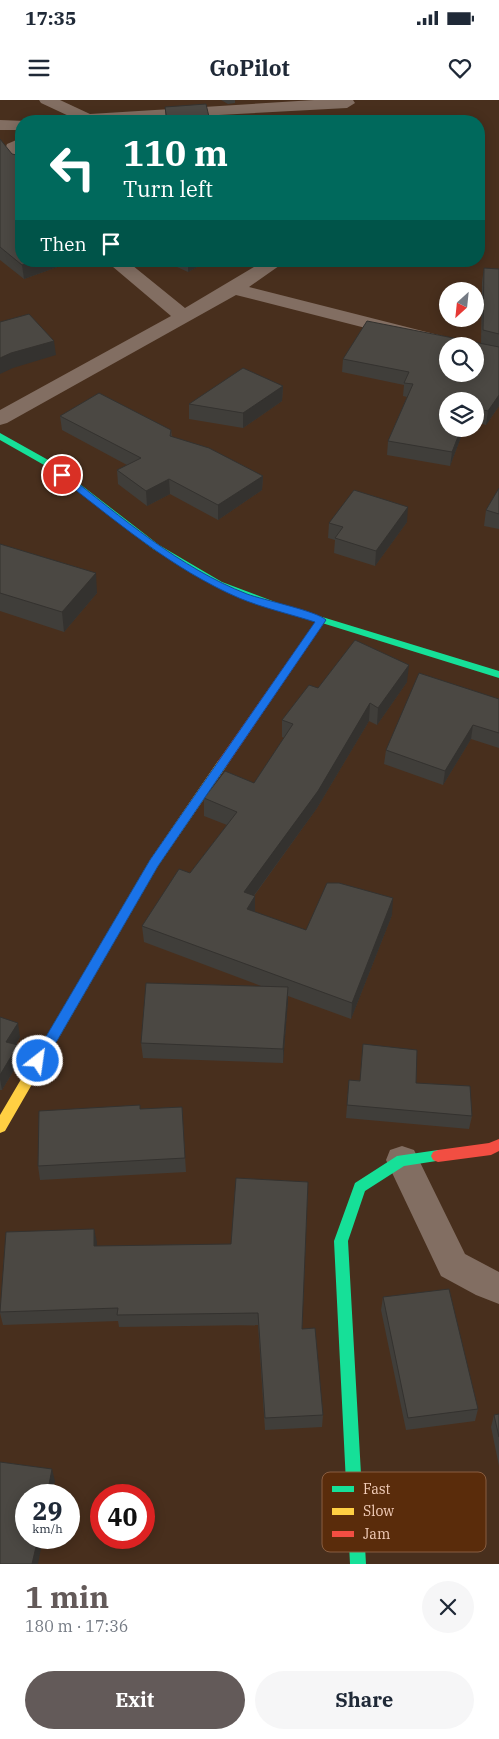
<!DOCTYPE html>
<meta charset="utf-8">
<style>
:root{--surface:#fff;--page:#f6f6f7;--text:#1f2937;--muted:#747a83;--accent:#635a59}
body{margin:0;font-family:"IBM Plex Serif",serif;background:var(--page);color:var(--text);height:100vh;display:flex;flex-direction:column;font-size:19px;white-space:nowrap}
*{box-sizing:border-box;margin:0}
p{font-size:16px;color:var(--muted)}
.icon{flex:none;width:28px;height:28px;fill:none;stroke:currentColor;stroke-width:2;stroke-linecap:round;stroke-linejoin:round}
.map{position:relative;height:1464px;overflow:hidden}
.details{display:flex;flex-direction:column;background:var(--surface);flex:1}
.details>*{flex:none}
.top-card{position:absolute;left:15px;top:15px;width:470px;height:152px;border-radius:20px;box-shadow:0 2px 12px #0003;background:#00695c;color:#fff;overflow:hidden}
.needle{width:32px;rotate:207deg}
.buttons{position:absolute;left:439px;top:182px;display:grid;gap:10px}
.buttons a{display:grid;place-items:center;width:45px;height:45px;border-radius:50%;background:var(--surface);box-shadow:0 2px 12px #0003;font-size:25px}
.speed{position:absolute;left:15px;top:1384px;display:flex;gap:10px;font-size:25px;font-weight:700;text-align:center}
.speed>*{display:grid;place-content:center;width:65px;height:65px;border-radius:50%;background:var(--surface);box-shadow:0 2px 12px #0003;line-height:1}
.speed small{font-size:12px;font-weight:400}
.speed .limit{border:8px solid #d22;background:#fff;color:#111}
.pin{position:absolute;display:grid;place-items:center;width:42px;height:42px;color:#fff;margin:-21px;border:2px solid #fff;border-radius:50%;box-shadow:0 1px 5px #0007}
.me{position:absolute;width:55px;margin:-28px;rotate:30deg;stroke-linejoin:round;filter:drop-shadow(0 0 4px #0008)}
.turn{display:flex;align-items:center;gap:18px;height:105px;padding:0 25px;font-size:22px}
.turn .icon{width:65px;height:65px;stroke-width:2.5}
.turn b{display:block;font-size:35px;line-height:42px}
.then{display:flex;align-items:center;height:48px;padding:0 25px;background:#0003;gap:10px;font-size:19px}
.round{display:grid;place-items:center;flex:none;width:52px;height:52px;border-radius:26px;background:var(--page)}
.summary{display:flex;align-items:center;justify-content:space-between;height:85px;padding:0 25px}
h1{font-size:30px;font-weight:700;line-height:38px;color:var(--accent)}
.cta{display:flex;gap:10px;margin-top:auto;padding:10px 25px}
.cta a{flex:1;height:58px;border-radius:30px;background:var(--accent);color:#fff;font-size:20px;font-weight:700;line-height:58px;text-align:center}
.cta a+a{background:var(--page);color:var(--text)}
.status{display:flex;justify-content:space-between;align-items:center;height:35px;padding:0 25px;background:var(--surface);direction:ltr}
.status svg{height:14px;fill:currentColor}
header{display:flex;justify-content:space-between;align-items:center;height:65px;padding:0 25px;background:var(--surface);font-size:22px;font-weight:700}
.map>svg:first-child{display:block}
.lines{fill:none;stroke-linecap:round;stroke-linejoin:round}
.street{fill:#826e62;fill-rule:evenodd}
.fast{fill:#16e098;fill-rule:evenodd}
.slow{fill:#ffcf43;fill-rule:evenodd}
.jam{fill:#f24e42;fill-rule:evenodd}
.wall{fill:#403e3a}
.shaded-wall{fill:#34322f}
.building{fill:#4b4843;stroke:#34322f;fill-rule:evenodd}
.route{fill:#1a73e8;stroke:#114b97}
.key{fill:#5a2c0b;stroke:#885d40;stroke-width:1}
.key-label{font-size:14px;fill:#f3ceba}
</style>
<div class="status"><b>17:35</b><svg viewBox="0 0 49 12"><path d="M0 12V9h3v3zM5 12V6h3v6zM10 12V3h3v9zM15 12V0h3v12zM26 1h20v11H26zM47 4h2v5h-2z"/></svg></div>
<header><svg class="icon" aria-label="menu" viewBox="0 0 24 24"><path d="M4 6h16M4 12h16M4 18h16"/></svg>GoPilot<svg class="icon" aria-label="heart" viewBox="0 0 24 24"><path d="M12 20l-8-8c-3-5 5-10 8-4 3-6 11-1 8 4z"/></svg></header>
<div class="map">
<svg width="499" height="1464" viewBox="0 0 499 1464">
<rect width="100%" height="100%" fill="#482f1d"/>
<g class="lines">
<path class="street" d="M 39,0 L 60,0 L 90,14 L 314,0 L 353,0 L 355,3 L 347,8 L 107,21 L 68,21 L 71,17 L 41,3 Z
M 0,20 L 26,21 L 21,21 L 21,30 L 0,30 Z
M 21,38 L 21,67 L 15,66 L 4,52 L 7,44 Z
M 106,161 L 127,161 L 185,208 L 264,161 L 286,161 L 249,187 L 466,242 L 469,246 L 448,246 L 448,249 L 236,195 L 7,323 L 0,325 L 0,310 L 171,216 Z
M 402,1046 L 414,1050 L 465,1154 L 499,1172 L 499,1204 L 476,1195 L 441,1176 L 386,1060 L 390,1050 Z"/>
<path class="fast" d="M 0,333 L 50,361 L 159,445 L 222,482 L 283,505 L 499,571 L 499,578 L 277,509 L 216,486 L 153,449 L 44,365 L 0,340 Z
M 438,1050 L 443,1052 L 445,1056 L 443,1060 L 404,1066 L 365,1091 L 348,1141 L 366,1464 L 350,1464 L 334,1141 L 355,1083 L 397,1056 Z"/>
<path class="slow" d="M 222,660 L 227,664 L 226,667 L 158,766 L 5,1031 L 0,1033 L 0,1015 L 150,760 L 218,661 Z"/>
<path class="jam" d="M 321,517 L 326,520 L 226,667 L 218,667 L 217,664 L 218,661 L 318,518 Z
M 499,1039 L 499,1051 L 491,1055 L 438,1062 L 433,1060 L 431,1056 L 433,1052 L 438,1050 L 489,1043 Z"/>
</g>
<path class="wall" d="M 221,0 L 235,0 L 235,3 L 228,4 Z
M 165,7 L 210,21 L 166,21 Z
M 0,39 L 74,161 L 24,179 L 0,160 Z
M 164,161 L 208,161 L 188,172 Z
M 484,168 L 499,169 L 499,306 L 486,325 L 475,322 L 475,301 L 448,329 L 464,329 L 450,366 L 387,355 L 388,341 L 407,297 L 403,296 L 404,285 L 342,272 L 343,259 L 481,244 L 482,182 Z
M 283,286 L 282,301 L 243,328 L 189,319 L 189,304 Z
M 60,316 L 171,330 L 172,337 L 263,376 L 262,390 L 218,420 L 170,394 L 147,406 L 118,384 L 117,370 L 127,365 L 62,330 Z
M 499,388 L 499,429 L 484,426 L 486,410 Z
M 407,422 L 375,466 L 334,453 L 335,440 L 328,438 L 329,423 Z
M 0,444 L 97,493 L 64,532 L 0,511 Z
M 407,582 L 377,625 L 369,621 L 317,708 L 254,796 L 255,812 L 306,830 L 392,815 L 351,919 L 288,896 L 283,963 L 143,958 L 141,943 L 261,886 L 144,842 L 142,826 L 190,773 L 227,725 L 204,716 L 204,698 L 254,683 L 284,638 L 282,637 L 282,620 L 318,588 Z
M 499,599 L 499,648 L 471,639 L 443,685 L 384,664 L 386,650 Z
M 0,917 L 20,937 L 16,945 L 18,945 L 20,960 L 2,990 L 0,990 Z
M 349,980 L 416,983 L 472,1016 L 469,1029 L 346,1018 Z
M 182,1007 L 186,1072 L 40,1080 L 38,1066 L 141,1009 Z
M 94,1129 L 96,1146 L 302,1229 L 323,1315 L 322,1327 L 265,1330 L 258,1225 L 119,1227 L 118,1221 L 3,1225 L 0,1213 L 0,1210 Z
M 383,1197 L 478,1309 L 475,1321 L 406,1330 L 381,1210 Z
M 499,1314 L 499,1366 L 491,1327 L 494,1315 Z"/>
<path class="shaded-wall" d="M 32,161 L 74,161 L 24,179 L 22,165 Z
M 188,161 L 208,161 L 188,172 Z
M 54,241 L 56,255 L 13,268 L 0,274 L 0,258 L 11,253 Z
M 283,286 L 282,301 L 243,328 L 243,313 Z
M 499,295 L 499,306 L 486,325 L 488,311 Z
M 461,329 L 464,329 L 450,366 L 452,352 Z
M 263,376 L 262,390 L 218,420 L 218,405 Z
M 169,379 L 170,394 L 147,406 L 146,391 Z
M 408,407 L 407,422 L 375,466 L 376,451 Z
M 96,473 L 97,493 L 64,532 L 62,512 Z
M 409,565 L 407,582 L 377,625 L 378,608 Z
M 370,603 L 369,621 L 317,708 L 244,809 L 244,792 Z
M 473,625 L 471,639 L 443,685 L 445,671 Z
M 255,796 L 255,813 L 247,809 Z
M 393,798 L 392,815 L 351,919 L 352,903 Z
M 288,887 L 288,901 L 283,963 L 283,949 Z
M 18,923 L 20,937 L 9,956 L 6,942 Z
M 18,945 L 20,960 L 2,990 L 0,979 L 0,975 Z
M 94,1129 L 97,1142 L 96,1159 L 94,1146 Z
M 52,1369 L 55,1381 L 52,1395 L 47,1395 Z
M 38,1438 L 43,1438 L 38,1464 L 32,1464 Z"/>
<path class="building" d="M 206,4 L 210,21 L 167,21 L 165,7 Z
M 0,39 L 12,54 L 21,56 L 21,161 L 32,161 L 22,165 L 0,147 Z
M 484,168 L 499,169 L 499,234 L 483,230 Z
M 29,214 L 54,241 L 11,253 L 0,258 L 0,222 Z
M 367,221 L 499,247 L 499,295 L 488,311 L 475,308 L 475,301 L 448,301 L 448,329 L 461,329 L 452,352 L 388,341 L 413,284 L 404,283 L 409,272 L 343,259 ZM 448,246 L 475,246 L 475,274 L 448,274 Z
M 243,268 L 283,286 L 243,313 L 189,304 Z
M 99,293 L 171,330 L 170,336 L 209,348 L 263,376 L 218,405 L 169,379 L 146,391 L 117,370 L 141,358 L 60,316 Z
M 499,388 L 499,414 L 486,410 Z
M 354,390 L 408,407 L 376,451 L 335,438 L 343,427 L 329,423 Z
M 0,444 L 96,473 L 62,512 L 0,493 Z
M 355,540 L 409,565 L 378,608 L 370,603 L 318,691 L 244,792 L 255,796 L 247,809 L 306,830 L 327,783 L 339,783 L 393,798 L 352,903 L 142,826 L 179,769 L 190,773 L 237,712 L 204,698 L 225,671 L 254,683 L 293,624 L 282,620 L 309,585 L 318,588 Z
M 419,573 L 499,599 L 499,633 L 473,625 L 445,671 L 386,650 Z
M 146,883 L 288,887 L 283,949 L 141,943 Z
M 0,917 L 18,923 L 6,942 L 18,945 L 0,975 Z
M 363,944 L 417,950 L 416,983 L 470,986 L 472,1016 L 347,1005 L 349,980 L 360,981 Z
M 140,1005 L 140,1009 L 182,1007 L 185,1058 L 38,1066 L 39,1011 Z
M 236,1078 L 308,1082 L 302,1229 L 315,1228 L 323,1315 L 265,1318 L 258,1213 L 117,1215 L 118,1208 L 0,1212 L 6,1132 L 94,1129 L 94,1146 L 231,1144 Z
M 449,1189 L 478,1309 L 408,1318 L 383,1197 Z
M 499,1314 L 499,1337 L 494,1315 Z
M 0,1362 L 52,1369 L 47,1395 L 26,1395 L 26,1438 L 38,1438 L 32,1464 L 0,1464 Z"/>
<path class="route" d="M 59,373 L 65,373 C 121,417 180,468 247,494 C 263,500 317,511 326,520 L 158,766 L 43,965 L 34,965 L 32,961 L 34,957 L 150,760 L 315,522 C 290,514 263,508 239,498 C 172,469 116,421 59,377 Z"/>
<rect x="322" y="1372" width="164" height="80" rx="8" class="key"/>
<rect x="332" y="1386" width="22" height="6" fill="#16e098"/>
<rect x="332" y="1408" width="22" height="7" fill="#ffcf43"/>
<rect x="332" y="1431" width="22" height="6" fill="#f24e42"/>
<g class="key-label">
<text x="363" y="1394">Fast</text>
<text x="363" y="1416">Slow</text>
<text x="363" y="1439">Jam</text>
</g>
</svg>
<div class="buttons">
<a><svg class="needle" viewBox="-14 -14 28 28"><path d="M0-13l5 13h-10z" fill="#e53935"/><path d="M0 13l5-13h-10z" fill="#747a83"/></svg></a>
<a><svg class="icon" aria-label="search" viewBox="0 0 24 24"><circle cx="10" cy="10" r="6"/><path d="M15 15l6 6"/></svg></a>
<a><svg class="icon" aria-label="layers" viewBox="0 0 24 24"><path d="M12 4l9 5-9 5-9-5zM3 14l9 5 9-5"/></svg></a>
</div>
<div class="speed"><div>29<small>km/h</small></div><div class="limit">40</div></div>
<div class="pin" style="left:62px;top:375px;background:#d93025"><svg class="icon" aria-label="arrive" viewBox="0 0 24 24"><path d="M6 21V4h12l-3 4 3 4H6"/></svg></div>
<svg class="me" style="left:38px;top:961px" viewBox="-20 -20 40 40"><circle r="17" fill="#1a73e8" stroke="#fff" stroke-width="3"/><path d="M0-11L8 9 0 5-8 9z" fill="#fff"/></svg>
<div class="top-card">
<div class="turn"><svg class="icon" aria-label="left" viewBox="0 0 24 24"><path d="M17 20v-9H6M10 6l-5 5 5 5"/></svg><div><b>110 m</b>Turn left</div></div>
<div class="then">Then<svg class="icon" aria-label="arrive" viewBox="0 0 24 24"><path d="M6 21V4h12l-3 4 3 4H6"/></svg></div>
</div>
</div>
<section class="details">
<div class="summary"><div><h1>1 min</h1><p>180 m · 17:36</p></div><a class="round"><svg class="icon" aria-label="close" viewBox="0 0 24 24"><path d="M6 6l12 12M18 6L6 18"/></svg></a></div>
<div class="cta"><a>Exit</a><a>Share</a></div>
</section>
